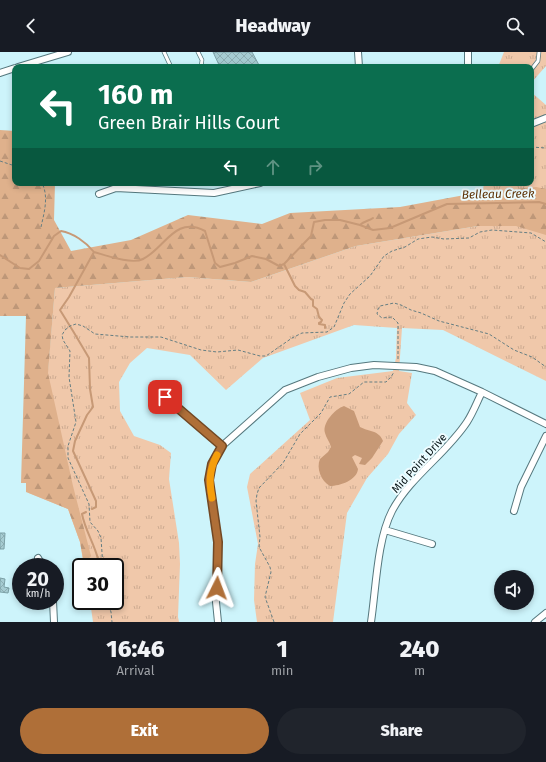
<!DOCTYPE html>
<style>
:root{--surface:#171b24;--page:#20242c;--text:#f1f3f6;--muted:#9ea1a6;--accent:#af6f38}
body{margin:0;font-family:"Fira Sans",sans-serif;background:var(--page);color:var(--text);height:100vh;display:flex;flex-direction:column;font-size:15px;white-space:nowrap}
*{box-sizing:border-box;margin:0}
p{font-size:13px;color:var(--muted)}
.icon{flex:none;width:22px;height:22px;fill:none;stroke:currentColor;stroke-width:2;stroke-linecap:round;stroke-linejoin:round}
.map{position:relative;height:570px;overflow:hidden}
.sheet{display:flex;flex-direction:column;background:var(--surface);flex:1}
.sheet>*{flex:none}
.banner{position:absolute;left:12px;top:12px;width:522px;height:122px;border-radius:8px;box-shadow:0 2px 6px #0003;background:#0b6e4f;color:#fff;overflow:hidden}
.controls{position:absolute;left:494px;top:518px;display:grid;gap:8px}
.controls a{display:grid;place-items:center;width:40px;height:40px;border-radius:50%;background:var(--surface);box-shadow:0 2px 6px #0003;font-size:20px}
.speed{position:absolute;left:12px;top:506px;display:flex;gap:8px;font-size:20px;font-weight:700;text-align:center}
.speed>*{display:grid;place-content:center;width:52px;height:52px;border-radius:50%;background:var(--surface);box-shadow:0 2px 6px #0003;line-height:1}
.speed small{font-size:10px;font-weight:400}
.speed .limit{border:2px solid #111;border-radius:6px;background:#fff;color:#111}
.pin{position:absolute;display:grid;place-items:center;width:34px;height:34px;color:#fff;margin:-17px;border-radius:8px;box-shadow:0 2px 6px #0006}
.me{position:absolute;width:44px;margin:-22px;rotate:3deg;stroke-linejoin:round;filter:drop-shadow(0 0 3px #0008)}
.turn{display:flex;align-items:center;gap:14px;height:84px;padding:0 20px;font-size:18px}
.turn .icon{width:52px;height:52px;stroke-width:2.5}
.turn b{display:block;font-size:28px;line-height:34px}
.lanes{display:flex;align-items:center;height:38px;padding:0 20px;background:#0003;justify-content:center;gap:20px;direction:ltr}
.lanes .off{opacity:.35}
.eta{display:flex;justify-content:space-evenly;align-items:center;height:68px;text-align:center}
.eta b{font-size:24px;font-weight:800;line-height:28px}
.cta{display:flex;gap:8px;margin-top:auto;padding:8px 20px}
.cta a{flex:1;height:46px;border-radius:24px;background:var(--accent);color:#fff;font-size:16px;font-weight:800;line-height:46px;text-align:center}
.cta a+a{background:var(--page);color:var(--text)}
header{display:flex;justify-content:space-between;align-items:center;height:52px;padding:0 20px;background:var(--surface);font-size:18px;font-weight:800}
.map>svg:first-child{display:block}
.grass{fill:url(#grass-tufts)}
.forest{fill:url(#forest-firs)}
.water{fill:#c79976}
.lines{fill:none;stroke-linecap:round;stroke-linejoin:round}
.stream{stroke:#c79976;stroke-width:2}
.building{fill:url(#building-cross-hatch);stroke:#7ca1a7}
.service-casing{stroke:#55787e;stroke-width:4.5}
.minor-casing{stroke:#55787e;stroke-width:8}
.path{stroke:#657e82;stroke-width:1;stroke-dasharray:3 2;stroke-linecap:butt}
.service{stroke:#fff;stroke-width:3}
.minor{stroke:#fff;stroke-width:6}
.route-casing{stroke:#724824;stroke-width:10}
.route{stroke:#af6f38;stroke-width:7}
.slow{stroke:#f59e0b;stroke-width:7}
.labels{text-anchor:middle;stroke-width:4;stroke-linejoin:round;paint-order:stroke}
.street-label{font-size:11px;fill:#020e10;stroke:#edfcff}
.water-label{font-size:12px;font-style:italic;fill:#5e3205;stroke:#edfcff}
</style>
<header><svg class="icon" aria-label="back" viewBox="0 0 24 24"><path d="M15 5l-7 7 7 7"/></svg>Headway<svg class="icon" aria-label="search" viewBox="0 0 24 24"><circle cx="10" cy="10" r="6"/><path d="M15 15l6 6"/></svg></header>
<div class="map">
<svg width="546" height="570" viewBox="0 0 546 570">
<defs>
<pattern id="grass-tufts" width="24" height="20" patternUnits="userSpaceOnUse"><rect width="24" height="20" fill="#f0c8aa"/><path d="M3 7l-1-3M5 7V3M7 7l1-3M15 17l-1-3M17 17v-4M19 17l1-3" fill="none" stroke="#ccab91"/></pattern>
<pattern id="forest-firs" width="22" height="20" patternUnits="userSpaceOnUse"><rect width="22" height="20" fill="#dfb18c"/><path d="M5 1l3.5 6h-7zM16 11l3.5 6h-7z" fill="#be9778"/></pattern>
<pattern id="building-cross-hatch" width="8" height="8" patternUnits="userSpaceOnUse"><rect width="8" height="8" fill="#a6ccd2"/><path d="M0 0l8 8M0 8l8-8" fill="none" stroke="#8daeb3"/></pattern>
</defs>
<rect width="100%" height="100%" fill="#cdf4fb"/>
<path class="grass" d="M 504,0 L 546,0 L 546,14 L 531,31 L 531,15 L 498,15 Z
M 531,40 L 546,53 L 546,329 L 443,278 L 402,276 L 399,319 L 412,321 L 407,351 L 416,363 L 399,382 L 388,402 L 367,426 L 347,461 L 333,570 L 257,570 L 254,548 L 255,512 L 258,492 L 247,435 L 250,422 L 310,368 L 300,341 L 337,326 L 393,319 L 396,306 L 397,276 L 354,273 L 263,306 L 226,338 L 190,303 L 147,296 L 130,311 L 119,330 L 120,359 L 134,384 L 160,393 L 171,401 L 169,427 L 179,491 L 180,512 L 178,565 L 179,570 L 93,570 L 90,549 L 115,549 L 115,515 L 84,515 L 80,490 L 68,457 L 29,441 L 48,318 L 55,236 L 187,225 L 251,230 L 356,194 L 478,174 L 484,131 L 531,131 Z"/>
<path class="forest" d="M 0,78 L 15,79 L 15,131 L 55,131 L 54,168 L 71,199 L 131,188 L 188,163 L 262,172 L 290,161 L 400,155 L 470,142 L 536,135 L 546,137 L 546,183 L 516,174 L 478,174 L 356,194 L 251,230 L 187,225 L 55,236 L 48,321 L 73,434 L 91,504 L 84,512 L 80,490 L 68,457 L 26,440 L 26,431 L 21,431 L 26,264 L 0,264 Z"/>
<path class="water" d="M 344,354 L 354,359 L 360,375 C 369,380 379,378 383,389 L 372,406 L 365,413 L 359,412 L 362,406 L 355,403 L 352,405 L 358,417 C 357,428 340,434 330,434 C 321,429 316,416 320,407 L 328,400 L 331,395 C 330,390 326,386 325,381 C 322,371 335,357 344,354 Z"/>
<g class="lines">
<path class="stream" d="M 360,173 C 364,169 369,169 373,166
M 0,203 L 20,216 L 29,217 L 39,209 L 54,184 L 61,179 C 73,181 86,190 94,200 C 105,203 132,213 143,207 C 165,196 175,163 205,179 L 215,211 L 220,215 L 235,211 L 252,204 L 266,207 L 279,214 L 284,212 L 311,184 L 314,170 L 325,168 L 340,168 L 360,173 L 373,178 L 390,176 L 447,152 L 539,150 L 546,152
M 284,212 L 295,234 L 299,238 L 305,240 L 311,247 L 313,248 L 313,254 L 317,257 L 319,265 L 322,268 L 321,270 L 319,271 L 319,272 L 325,273 L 325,276
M 92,457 L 96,455 L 96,449 L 73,399 L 75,389 L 87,363 L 93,355 L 90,337 L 89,306 L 73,279 L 60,258 L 69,245 L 94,200
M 86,460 L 82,462 C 85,478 94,491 98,507 L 94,515"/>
</g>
<path class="building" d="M 213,0 L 252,0 L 260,15 L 220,15 Z
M 0,481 L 5,481 L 4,497 L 0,497 Z
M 0,526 L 5,527 L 4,535 L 9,536 L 8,541 L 0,540 Z"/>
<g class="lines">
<g class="service-casing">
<path id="service" d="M 164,0 L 171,15
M 198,0 L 202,8 L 201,15
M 531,18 L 538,9 L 539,0"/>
</g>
<g class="minor-casing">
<path id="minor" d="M 358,0 L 359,15
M 18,15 L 68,0
M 468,15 L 468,0
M 0,21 L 15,16
M 531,72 L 546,66
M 99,142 L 116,136 L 214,141 L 260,131
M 165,345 L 222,394
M 514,459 L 521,435 L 546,384
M 385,478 L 432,492
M 38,506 L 43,515
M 53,549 L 54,570
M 218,570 L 216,550 L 218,490 L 209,428 L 212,412 L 222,394 L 285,338 L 318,325 L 351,316 L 374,313 L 416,315 L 435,319 L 482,340 L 546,372
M 371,570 C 376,537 377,488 392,459 C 410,425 446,402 467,370 C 473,361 477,350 482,340
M 535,570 L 546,561"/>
</g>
<path class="path" d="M 531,95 L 546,96
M 0,109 L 15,114
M 41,175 C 44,161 49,145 42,131
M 398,307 L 398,271 L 392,265 L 382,266 L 377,262 L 378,257 L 380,254 L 394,251 L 401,253 L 411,258 L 421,261 L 439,269 L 489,282 L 514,298 L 532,305 L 546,315
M 103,515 L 101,486 L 98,479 L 90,470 L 89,452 L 68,406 L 68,394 L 76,370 L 69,325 L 70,299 L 63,288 L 62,283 L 65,278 L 70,274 L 76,272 L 83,274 L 95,282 L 130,285 L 161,285 L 201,298 L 217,300 L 238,298 L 260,304 L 266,304 L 292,286 L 302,281 L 327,280 L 334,275 L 344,251 L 350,242 L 370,224 L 384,204 L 392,199 L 405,195 L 418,187 L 432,185 L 444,187 L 469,186 L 480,180 L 492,178 L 531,181 L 546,190
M 107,549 L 111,560 L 112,570
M 274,570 L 265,545 L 271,520 L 270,515 L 259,495 L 260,485 L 256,449 L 257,442 L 259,436 L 283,411 L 300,382 L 321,361 L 330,345 L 349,342 L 364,330 L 386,330 L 391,325 L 394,320"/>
<use href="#service" class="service"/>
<use href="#minor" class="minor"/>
</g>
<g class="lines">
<g class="route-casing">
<path id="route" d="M 165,345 L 222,394 L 212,412 L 209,428 L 218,490 L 217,536"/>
</g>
<use href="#route" class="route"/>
<path class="slow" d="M 212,446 C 209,430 209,418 217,403"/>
</g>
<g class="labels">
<g class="street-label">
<text transform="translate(419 411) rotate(-48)" y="4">Mid Point Drive</text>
</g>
<g class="water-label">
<text transform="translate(498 142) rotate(-1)" y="4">Belleau Creek</text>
</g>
</g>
</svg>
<div class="controls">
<a><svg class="icon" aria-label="sound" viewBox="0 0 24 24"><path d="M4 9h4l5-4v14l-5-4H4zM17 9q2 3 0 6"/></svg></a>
</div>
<div class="speed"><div>20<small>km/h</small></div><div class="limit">30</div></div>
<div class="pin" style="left:165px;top:345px;background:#d93025"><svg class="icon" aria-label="arrive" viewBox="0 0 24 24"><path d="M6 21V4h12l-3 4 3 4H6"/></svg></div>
<svg class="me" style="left:217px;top:536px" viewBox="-20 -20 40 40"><path d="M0-17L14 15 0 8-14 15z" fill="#af6f38" stroke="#fff" stroke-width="4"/></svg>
<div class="banner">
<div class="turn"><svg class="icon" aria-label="left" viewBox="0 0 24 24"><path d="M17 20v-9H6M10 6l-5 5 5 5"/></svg><div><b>160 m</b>Green Brair Hills Court</div></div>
<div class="lanes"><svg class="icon" aria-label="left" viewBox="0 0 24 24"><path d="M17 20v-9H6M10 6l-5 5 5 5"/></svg><svg class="icon off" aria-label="ahead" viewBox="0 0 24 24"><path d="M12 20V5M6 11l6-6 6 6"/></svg><svg class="icon off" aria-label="right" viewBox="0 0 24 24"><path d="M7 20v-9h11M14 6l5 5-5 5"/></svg></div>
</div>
</div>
<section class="sheet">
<div class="eta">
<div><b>16:46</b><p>Arrival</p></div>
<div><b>1</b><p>min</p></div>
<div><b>240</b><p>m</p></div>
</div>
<div class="cta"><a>Exit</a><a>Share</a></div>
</section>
